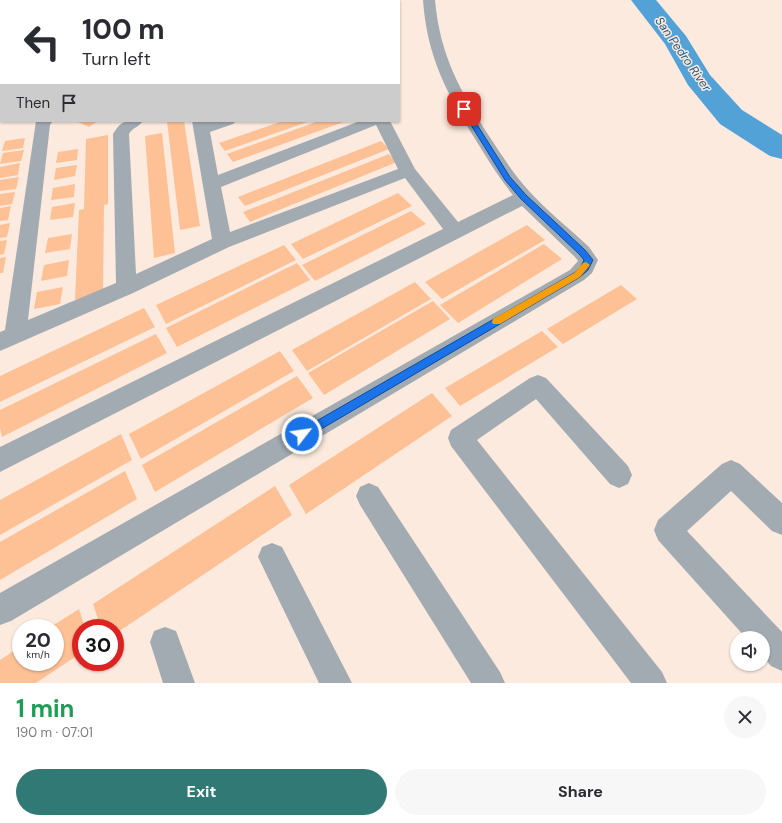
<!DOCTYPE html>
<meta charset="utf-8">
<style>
:root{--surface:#fff;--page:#f7f7f7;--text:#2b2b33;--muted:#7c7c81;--accent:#307974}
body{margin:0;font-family:"DM Sans",sans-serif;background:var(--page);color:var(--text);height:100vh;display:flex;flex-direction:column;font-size:15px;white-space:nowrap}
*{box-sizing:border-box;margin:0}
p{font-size:13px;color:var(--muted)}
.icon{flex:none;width:22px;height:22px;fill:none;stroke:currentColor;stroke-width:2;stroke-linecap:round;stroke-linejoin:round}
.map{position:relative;height:683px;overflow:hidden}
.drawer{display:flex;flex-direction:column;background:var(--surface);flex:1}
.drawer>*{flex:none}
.hud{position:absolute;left:0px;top:0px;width:400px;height:122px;box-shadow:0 1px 3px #0004;background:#fff;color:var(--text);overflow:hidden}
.fabs{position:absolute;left:730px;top:631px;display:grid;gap:8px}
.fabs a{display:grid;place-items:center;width:40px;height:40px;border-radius:50%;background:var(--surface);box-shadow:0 1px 3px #0004;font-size:20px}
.speed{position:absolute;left:12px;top:619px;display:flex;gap:8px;font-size:20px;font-weight:700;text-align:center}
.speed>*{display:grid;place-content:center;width:52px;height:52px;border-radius:50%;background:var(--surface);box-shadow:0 1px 3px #0004;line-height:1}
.speed small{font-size:10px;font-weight:400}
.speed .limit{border:6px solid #d22;background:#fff;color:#111}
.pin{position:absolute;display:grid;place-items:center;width:34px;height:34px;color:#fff;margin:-17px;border-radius:8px;box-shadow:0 2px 6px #0006}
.me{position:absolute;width:44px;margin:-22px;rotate:60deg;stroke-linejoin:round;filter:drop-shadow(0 0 3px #0008)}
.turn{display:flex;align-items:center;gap:14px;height:84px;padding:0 16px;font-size:18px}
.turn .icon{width:52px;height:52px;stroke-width:2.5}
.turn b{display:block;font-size:28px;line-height:34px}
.then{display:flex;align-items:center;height:38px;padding:0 16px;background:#0003;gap:8px;font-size:15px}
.round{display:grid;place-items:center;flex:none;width:42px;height:42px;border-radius:21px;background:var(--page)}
.summary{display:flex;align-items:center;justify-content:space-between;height:68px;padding:0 16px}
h1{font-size:24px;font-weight:700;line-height:30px;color:#1e9e55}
.action{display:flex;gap:8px;margin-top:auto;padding:8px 16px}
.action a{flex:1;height:46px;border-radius:24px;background:var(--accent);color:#fff;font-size:16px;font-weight:700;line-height:46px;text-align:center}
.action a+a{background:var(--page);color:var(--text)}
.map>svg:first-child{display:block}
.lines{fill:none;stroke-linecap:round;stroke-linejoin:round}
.river{fill:#52a1d7;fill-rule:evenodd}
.building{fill:#fdc195}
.minor{fill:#a3abb2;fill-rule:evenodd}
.route{fill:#1a73e8;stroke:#114b97}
.slow{fill:#f59e0b}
.labels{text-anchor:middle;stroke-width:3;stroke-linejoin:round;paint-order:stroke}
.far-water-label{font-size:12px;font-style:italic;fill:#1e577c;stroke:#fceade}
</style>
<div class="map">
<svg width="782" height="683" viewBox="0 0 782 683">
<rect width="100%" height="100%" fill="#fceade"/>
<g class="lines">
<path class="river" d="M 631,0 L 656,0 L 686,36 L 710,75 L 742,110 L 782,135 L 782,159 L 770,156 L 720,124 L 688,85 L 665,44 Z"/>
</g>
<path class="building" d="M 80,121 L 98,121 L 89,127 L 78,122 Z
M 167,121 L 184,121 L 200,226 L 180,230 Z
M 283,121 L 310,121 L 225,151 L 219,143 Z
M 319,121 L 346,121 L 233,162 L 227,154 Z
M 162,133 L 175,253 L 154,258 L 145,136 Z
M 108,135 L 108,204 L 104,205 L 103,294 L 75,300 L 79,210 L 84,209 L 86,139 Z
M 25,138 L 23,148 L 2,151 L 5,141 Z
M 381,141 L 389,149 L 245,206 L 238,197 Z
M 78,149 L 77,160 L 56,163 L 58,152 Z
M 24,150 L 21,161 L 0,164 L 3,153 Z
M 389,154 L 397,162 L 250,222 L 243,212 Z
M 20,163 L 18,175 L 0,178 L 0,167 Z
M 77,165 L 75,176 L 54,180 L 56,168 Z
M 19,177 L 16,189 L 0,191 L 0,180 Z
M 75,184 L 74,197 L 51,200 L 53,188 Z
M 15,192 L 12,204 L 0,206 L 0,194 Z
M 398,193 L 412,206 L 303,259 L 291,244 Z
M 75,203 L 73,217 L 50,220 L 52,207 Z
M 11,206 L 8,220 L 0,221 L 0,208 Z
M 411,211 L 426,224 L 315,281 L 302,265 Z
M 10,223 L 7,237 L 0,238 L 0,225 Z
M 527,225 L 545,240 L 442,299 L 425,282 Z
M 72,234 L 70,249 L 45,253 L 48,238 Z
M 7,240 L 4,254 L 0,255 L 0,241 Z
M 544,244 L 562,259 L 458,323 L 440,305 Z
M 284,245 L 296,260 L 166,324 L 156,305 Z
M 6,257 L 3,273 L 0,273 L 0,258 Z
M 69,260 L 67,276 L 41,281 L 44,265 Z
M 297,263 L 310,280 L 177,347 L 166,328 Z
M 415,282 L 431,299 L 307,371 L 292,350 Z
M 621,285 L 637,299 L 563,344 L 547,329 Z
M 63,287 L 60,304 L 34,309 L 37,292 Z
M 433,301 L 450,319 L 324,395 L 308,373 Z
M 144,308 L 155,327 L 0,402 L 0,376 Z
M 542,331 L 558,347 L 460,406 L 445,388 Z
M 156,334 L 167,353 L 2,437 L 0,428 L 0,410 Z
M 280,351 L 294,371 L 141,459 L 129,434 Z
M 297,376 L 313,398 L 155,492 L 142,465 Z
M 432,393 L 452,416 L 306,514 L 289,485 Z
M 121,434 L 132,460 L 0,535 L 0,500 Z
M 125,471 L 137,499 L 0,580 L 0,542 Z
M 275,486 L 292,515 L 115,634 L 115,628 L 101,628 L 93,604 Z
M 79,609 L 85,628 L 81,628 L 81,653 L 36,683 L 0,683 L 0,660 L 21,646 L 21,662 L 55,662 L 55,628 L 49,628 Z"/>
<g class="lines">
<path class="minor" d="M 361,0 L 373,0 L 373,1 L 361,1 Z
M 423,0 L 435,0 C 440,56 461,93 491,139 C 503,157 514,175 529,191 C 547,211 569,228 589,247 L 598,260 L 592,273 L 584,280 L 11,621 L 0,625 L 0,593 L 570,270 L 578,261 L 575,257 L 522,206 L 0,472 L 0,447 L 443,229 L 405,178 L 229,247 L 133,293 L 0,351 L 0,332 L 5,330 L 36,121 L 53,121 L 50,125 L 28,320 L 116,283 L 113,134 C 122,119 126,121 143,121 C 139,127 132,128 129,134 L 136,274 L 212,239 L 192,121 L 236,121 L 233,124 L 210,132 L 218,175 L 360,121 L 390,121 L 415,169 L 458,222 L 513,195 C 499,178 488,160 477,142 C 447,94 427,57 423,0 ZM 376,125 L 398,169 L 230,232 L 221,187 Z
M 0,31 L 1,31 L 1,39 L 0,39 Z
M 0,89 L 1,89 L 1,97 L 0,97 Z
M 538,375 L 546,378 L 628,466 L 632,475 L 628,484 L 619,488 L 610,484 L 536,399 L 477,440 L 662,672 L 667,683 L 631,683 L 451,446 L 448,438 L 451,430 L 530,378 Z
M 731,460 L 740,464 L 782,503 L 782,535 L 772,531 L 731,491 L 687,531 L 782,632 L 782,671 L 771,666 L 763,657 L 763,638 L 746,638 L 658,540 L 654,530 L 658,520 L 722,464 Z
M 369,483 L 378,487 L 500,672 L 505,683 L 471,683 L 360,505 L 356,496 L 360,487 Z
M 272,543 L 282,547 L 352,683 L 319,683 L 258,557 L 262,547 Z
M 165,627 L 176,631 L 195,683 L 163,683 L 150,642 L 154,631 Z"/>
</g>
<path class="route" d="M 462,107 L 466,107 L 510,177 L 526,195 L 585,250 L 593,260 L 588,270 L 580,277 L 306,438 L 302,439 L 299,438 L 297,434 L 299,431 L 574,273 L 581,266 L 584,260 L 579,254 L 521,199 L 505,180 L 461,109 Z"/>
<path class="slow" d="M 586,262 L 590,265 L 580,277 L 500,324 L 493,324 L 492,322 L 493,319 L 574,273 L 583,263 Z"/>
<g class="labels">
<g class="far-water-label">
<text transform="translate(683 54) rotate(55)" y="4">San Pedro River</text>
</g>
</g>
</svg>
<div class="fabs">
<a><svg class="icon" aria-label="sound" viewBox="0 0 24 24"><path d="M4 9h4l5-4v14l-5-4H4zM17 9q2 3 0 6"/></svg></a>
</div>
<div class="speed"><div>20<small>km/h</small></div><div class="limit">30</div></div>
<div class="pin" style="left:464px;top:109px;background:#d93025"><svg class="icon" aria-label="arrive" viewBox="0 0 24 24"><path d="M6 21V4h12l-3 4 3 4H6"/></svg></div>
<svg class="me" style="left:302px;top:434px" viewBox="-20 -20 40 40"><circle r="17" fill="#1a73e8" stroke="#fff" stroke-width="3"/><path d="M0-11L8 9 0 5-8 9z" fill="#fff"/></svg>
<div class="hud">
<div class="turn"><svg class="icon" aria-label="left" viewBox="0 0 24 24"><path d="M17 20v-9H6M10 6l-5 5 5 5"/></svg><div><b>100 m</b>Turn left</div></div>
<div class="then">Then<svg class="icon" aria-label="arrive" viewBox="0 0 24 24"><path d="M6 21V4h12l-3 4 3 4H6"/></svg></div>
</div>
</div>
<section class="drawer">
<div class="summary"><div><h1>1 min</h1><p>190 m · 07:01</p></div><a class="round"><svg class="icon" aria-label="close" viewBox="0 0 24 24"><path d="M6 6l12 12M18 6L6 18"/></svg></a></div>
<div class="action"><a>Exit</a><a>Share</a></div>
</section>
